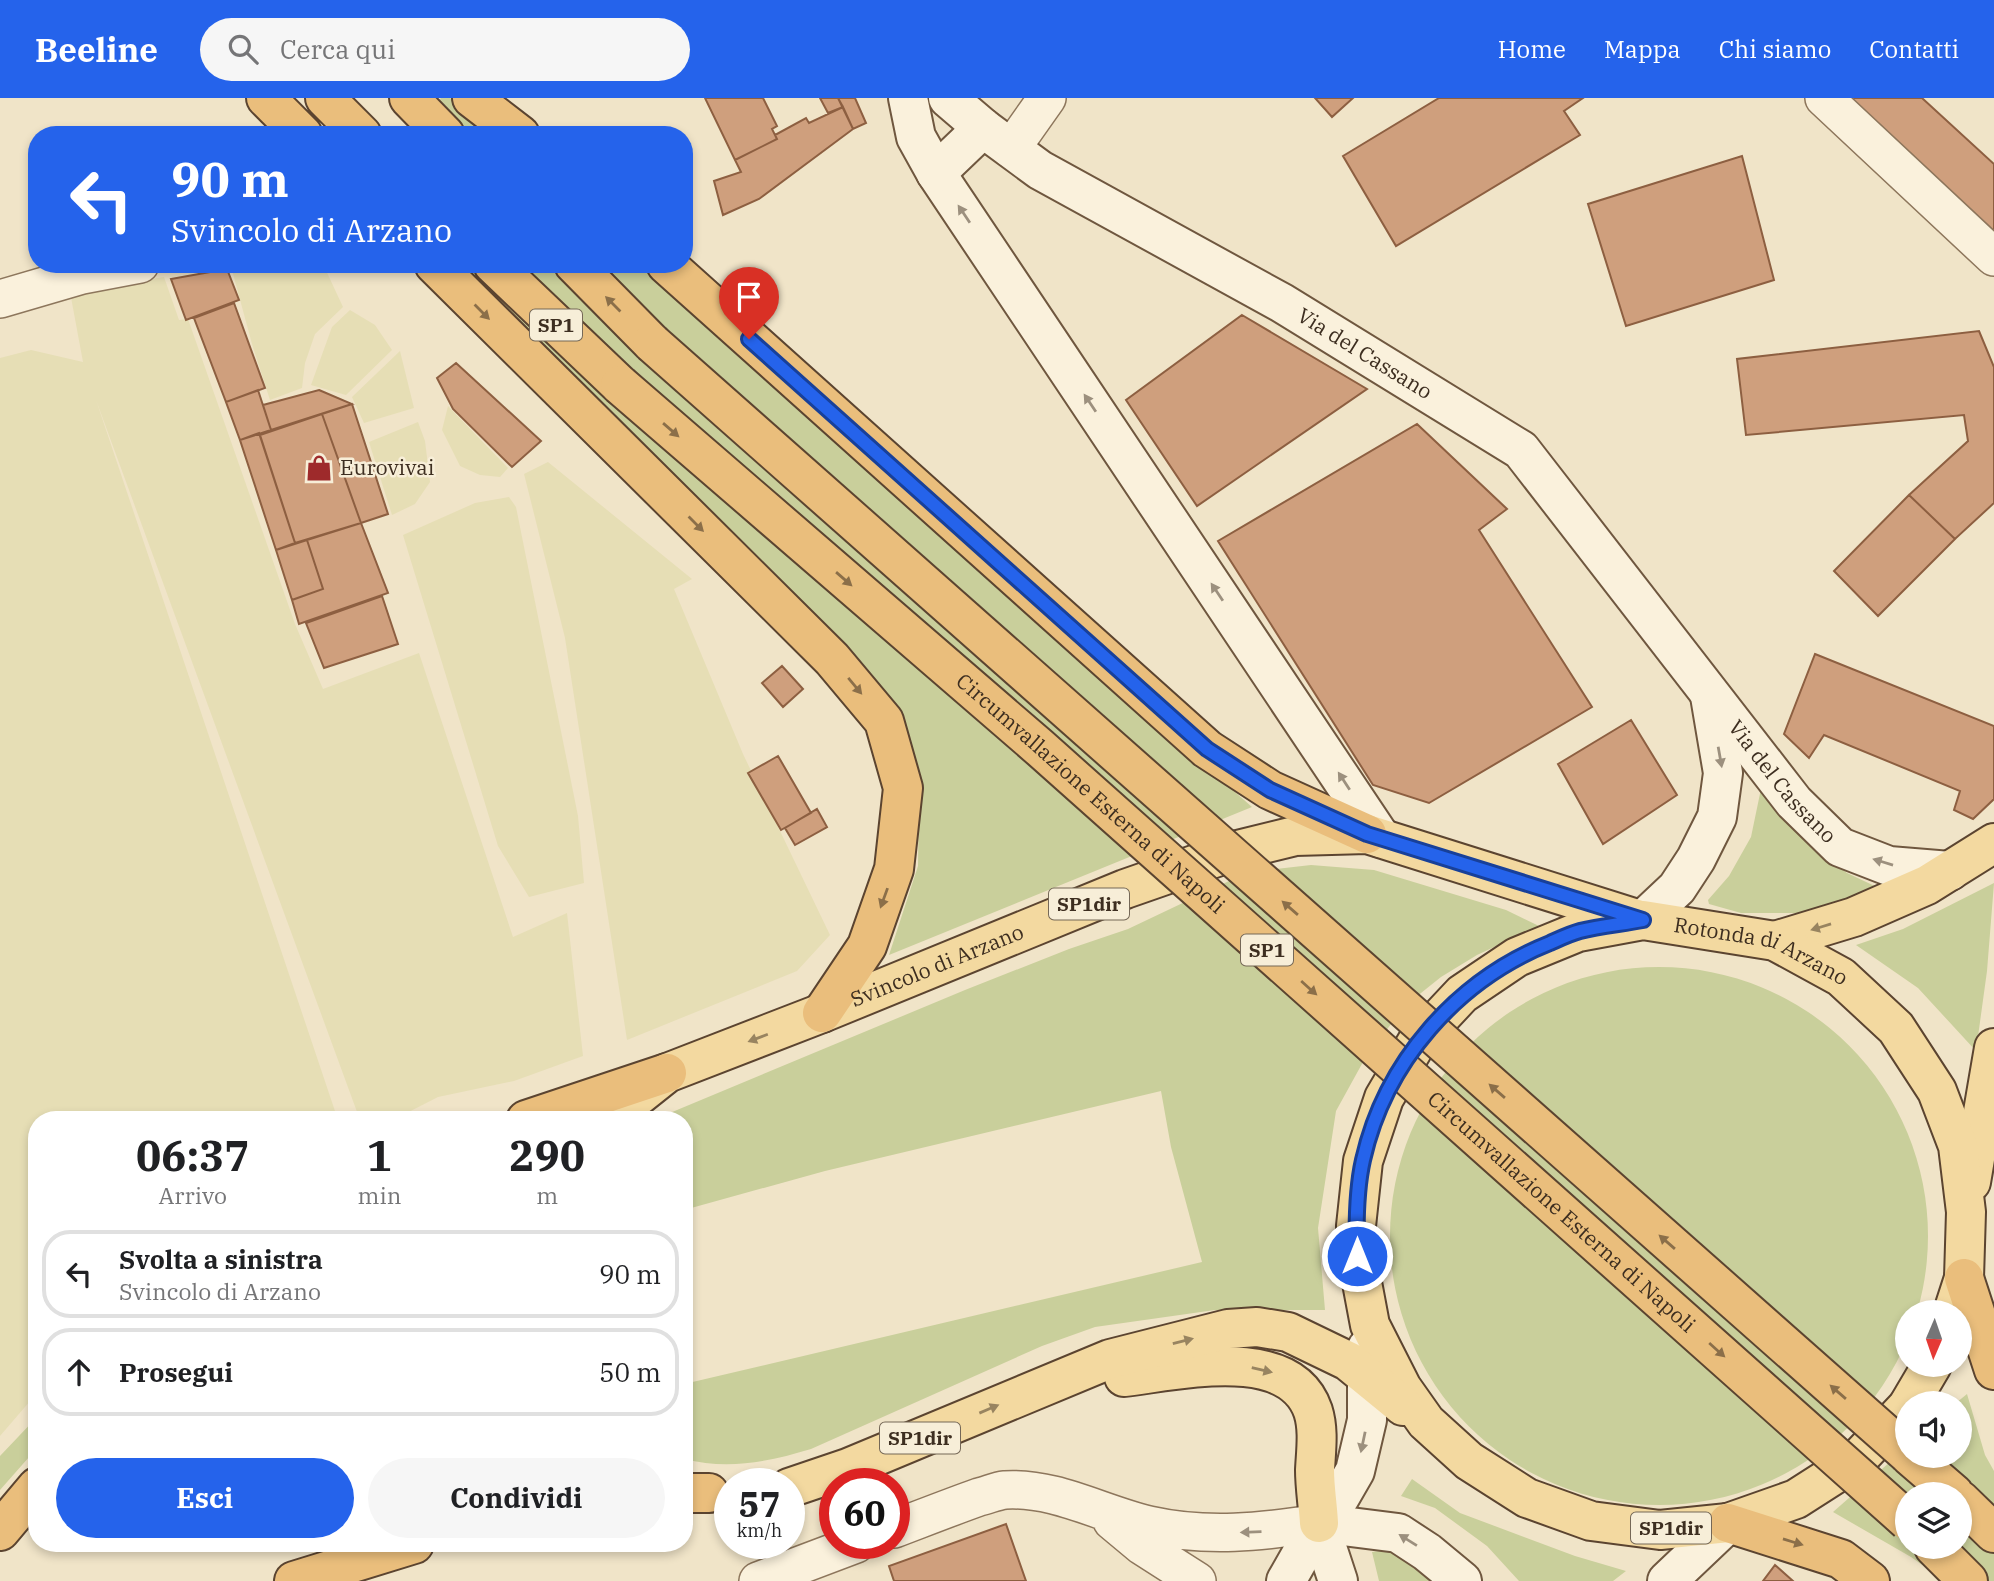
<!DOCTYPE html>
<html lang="it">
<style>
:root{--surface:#fff;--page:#f6f6f6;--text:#202124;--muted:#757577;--line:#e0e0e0;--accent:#2563eb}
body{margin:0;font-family:"IBM Plex Serif",serif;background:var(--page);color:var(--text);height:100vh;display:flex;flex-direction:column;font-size:26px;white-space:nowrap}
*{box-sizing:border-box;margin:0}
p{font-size:23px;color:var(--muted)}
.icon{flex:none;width:38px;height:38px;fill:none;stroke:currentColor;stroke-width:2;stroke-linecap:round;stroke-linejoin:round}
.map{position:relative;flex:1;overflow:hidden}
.sheet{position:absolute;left:28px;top:1013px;width:665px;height:441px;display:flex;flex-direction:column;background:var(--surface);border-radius:28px;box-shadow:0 4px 10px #0003}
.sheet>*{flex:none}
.hud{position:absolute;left:28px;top:28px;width:665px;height:147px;border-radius:28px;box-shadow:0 4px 10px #0003;background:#2563eb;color:#fff;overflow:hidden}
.needle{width:46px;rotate:182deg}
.tools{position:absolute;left:1895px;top:1202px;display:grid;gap:14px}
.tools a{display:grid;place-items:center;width:77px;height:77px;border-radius:50%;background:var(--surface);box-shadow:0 4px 10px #0003;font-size:35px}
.speed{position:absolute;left:714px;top:1370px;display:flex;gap:14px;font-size:35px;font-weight:700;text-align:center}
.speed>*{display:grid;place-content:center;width:91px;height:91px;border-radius:50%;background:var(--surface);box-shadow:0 4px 10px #0003;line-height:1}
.speed small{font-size:18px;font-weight:400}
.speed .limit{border:10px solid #d22;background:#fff;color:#111}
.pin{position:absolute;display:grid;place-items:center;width:60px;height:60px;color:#fff;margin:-72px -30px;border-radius:50% 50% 50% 0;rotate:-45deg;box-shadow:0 0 7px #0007}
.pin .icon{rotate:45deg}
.me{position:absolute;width:77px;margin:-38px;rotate:0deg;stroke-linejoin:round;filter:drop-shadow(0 0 5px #0008)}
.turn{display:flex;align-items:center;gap:24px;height:147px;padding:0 28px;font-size:32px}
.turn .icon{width:91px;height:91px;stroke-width:2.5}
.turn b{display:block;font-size:49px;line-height:60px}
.eta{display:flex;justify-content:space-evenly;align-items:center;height:119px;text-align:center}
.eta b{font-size:42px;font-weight:700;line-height:49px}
.cta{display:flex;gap:14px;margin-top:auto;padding:14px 28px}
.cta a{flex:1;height:80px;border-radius:42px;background:var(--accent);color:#fff;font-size:28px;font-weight:700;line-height:80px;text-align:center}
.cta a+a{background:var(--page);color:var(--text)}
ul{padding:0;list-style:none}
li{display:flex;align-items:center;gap:21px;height:88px;margin:0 14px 10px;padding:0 14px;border:4px solid var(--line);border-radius:28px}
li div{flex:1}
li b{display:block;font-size:26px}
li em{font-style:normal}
header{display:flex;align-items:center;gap:42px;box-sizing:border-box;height:98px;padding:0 35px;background:var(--accent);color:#fff}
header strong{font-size:33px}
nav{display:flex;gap:38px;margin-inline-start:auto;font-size:24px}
.search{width:490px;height:63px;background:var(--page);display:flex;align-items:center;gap:18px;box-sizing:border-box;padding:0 24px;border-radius:38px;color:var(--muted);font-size:26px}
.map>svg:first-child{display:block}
.farmland{fill:#e6deb5}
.green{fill:#c9cf9b;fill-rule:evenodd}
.building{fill:#cf9f7d;stroke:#8d5f41;stroke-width:2}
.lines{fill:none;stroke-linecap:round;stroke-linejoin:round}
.minor-casing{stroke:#8d765c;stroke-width:40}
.secondary-casing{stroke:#6f573f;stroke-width:42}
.primary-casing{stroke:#5b4430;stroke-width:42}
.trunk-casing{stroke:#5b4430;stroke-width:42}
.minor{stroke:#faf1dc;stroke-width:37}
.secondary{stroke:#faf1dc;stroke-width:38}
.primary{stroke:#f3d9a0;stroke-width:38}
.trunk{stroke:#eabe7c;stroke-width:38}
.trunk-bridge-casing{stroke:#5b4430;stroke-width:42;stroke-linecap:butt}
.trunk-bridge{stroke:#eabe7c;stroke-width:38}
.oneway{fill:#9c907e}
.oneway2{fill:#8b6f49}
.oneway3{fill:#988460}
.route-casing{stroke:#184099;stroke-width:18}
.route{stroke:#2563eb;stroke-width:12}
.labels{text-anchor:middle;stroke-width:5;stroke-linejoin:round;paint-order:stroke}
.shield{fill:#f7eed8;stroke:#756857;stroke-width:2}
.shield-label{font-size:19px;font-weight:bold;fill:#3d2e20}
.street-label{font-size:21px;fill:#3d2e20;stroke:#f7eed8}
.poi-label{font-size:21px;fill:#3d2e20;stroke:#f7eed8;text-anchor:start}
</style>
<header>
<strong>Beeline</strong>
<div class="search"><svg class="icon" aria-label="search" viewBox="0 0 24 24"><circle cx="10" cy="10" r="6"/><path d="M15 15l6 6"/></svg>Cerca qui</div>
<nav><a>Home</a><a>Mappa</a><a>Chi siamo</a><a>Contatti</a></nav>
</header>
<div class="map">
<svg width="1994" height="1483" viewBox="0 0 1994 1483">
<rect width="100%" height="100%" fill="#f0e4c8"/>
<path class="farmland" d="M 323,166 L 343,209 L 315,236 L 305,265 L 302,290 L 270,302 L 252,246 L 232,172 Z
M 164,179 L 179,222 L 188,221 L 295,526 L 323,591 L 419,555 L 513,839 L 567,815 L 583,958 L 514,983 L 438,999 L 393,1022 L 360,1022 L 96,302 L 338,1022 L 37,1022 L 37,1295 L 0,1338 L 0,260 L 31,252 L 83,264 L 70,194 Z
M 350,212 L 375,227 L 392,252 L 346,297 L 311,287 L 332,229 Z
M 400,253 L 414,310 L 364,325 L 352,299 Z
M 448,308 L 508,370 L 500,379 L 480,377 L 460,368 L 442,332 Z
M 418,324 L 425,343 L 430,384 L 415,406 L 392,417 L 369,344 Z
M 548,364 L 692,481 L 674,491 L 743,656 L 830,837 L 797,873 L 627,942 L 565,540 L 524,376 Z
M 509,399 L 516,409 L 578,718 L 584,785 L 529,799 L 498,748 L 403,437 L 475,405 Z"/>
<path class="green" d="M 441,0 L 450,0 L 492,37 L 406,37 Z
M 464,166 L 638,166 L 1252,709 L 889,857 L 918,768 L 919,693 L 906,628 Z
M 1762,686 L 1821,756 L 1847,775 L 1881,791 L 1809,815 L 1741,815 L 1709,806 L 1708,802 L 1729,778 L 1751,739 Z
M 1311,767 L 1374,772 L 1506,812 L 1539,828 L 1477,857 L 1441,879 L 1416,899 L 1391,926 L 1363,964 L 1336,1013 L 1318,1130 L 1325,1212 L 1215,1212 L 1095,1229 L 1042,1248 L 811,1351 C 768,1364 728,1372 684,1361 L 684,1286 L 1202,1164 L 1171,1049 L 1161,993 L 825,1073 L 684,1112 L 684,1022 L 653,1022 L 965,892 L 1069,851 L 1128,831 L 1229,783 L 1276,771 Z
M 1994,785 L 1987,873 L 1976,953 L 1918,890 L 1856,847 L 1903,831 Z
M1390 1138a269 269 0 1 1 538 0a269 269 0 1 1-538 0Z
M 1967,1296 L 1985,1357 L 1994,1373 L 1994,1483 L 1945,1483 L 1911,1459 L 1833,1414 L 1907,1349 L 1908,1358 L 1960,1358 L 1960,1306 L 1956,1305 ZM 1908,1396 L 1960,1396 L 1960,1449 L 1908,1449 Z
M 37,1319 L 37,1350 L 0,1392 L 0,1358 Z
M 1412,1381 L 1460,1415 L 1575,1458 L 1626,1473 L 1613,1483 L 1519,1483 L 1487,1448 L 1435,1410 L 1401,1398 Z
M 1388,1452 L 1435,1483 L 1379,1483 L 1372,1454 Z"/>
<path class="building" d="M 705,0 L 763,0 L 777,28 L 772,31 L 777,41 L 735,62 Z
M 820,0 L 838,0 L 843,9 L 828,15 Z
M 838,0 L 855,0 L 866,25 L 853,31 Z
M 1315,0 L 1353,0 L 1332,19 Z
M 1439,0 L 1583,0 L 1564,13 L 1580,37 L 1396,148 L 1343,58 Z
M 1847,0 L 1922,0 L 1994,66 L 1994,135 Z
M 843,9 L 853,31 L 759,101 L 723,117 L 714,83 L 741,74 L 735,62 L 777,41 L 775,37 L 806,20 L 809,25 Z
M 1742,58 L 1774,182 L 1626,228 L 1588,106 Z
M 227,171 L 239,202 L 186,222 L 171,181 Z
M 234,205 L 265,290 L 226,304 L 194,220 Z
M 1242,217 L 1367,291 L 1197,408 L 1126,302 Z
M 1979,233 L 1994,269 L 1994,405 L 1955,441 L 1909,397 L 1968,343 L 1964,317 L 1746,337 L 1737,261 Z
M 456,265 L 541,343 L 512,369 L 453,311 L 437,280 Z
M 258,292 L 271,332 L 240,342 L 226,304 Z
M 319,292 L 352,306 L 271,332 L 263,307 Z
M 352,306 L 388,416 L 361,425 L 322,316 Z
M 322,316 L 361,425 L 295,445 L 260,337 Z
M 1417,326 L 1507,411 L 1479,432 L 1592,609 L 1429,705 L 1373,687 L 1218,443 Z
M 259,335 L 295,445 L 276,452 L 240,342 Z
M 1909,397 L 1955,441 L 1878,518 L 1834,473 Z
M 361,425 L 388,495 L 299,526 L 292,502 L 323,491 L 307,442 Z
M 307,442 L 323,491 L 292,502 L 276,452 Z
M 382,498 L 398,546 L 324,570 L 306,525 Z
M 1815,556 L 1994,628 L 1994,701 L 1973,721 L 1954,712 L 1960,693 L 1824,637 L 1809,660 L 1784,636 Z
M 782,568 L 803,591 L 783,609 L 762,585 Z
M 1631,622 L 1677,697 L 1603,746 L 1558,666 Z
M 778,658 L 811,715 L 781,732 L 748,675 Z
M 817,711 L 827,729 L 795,747 L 785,730 Z
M 1006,1426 L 1026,1483 L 894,1483 L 889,1468 Z
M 1775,1467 L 1793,1483 L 1763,1483 Z"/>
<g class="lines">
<g class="minor-casing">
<path id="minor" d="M 1824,0 L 1994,159
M 1011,51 L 1047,0
M 0,201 L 82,177 L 140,166
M 1112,1423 L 1142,1448 L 1197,1483
M 894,1431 C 923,1420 951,1409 979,1399 C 988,1397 996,1393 1005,1392 C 1056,1389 1101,1416 1149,1427 C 1207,1440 1262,1434 1319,1425
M 758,1483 L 856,1446"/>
</g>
<g class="secondary-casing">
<g id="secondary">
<path d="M 908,0 L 916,39 L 936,75 L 1381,740"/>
<path id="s1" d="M 948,0 L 983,30 L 1040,72 L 1282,205 L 1521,352 L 1794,704 L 1840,749 L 1889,768 L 1950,773"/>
<path d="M 936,75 L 983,30"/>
<path d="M 1643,822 L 1677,790 L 1696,761 L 1717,719 L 1723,675 L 1710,598"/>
<path d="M 1319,1425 L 1398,1435 L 1427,1454 L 1462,1483"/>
<path d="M 1319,1425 L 1338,1483"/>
<path d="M 1286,1483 L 1319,1425 L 1340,1399 L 1355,1373 L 1367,1322 L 1367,1250"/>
<path d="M 1667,1483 L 1728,1425"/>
</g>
</g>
<g class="primary-casing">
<g id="primary">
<path d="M 1775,843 L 1854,819 L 1927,787 L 1994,745"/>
<path id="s2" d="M 608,1022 L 667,975 L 822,915 L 1125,791 L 1234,753 L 1295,738 L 1367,736 L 1637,821"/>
<path d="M 1971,1084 L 1994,950"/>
<path d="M 1124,1279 C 1177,1273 1290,1245 1313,1313 C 1319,1332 1316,1352 1315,1372 C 1315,1389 1318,1407 1319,1425"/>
<path d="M 1909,1306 L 1932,1267"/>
<path id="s3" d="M 1908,1308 L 1857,1362 L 1796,1401 L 1728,1425 L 1660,1432 L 1591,1423 L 1527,1400 L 1469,1363 L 1426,1324 L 1402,1290 L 1370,1227 L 1357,1158 L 1356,1128 L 1363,1063 L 1384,1000 L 1417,944 L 1462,896 L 1517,859 L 1578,834 L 1643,822 L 1775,843 L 1841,879 L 1896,930 L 1937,993 L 1958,1048 L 1966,1114 L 1964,1180 L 1953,1214"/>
<path d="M 789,1390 L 848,1370 L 1110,1261 L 1228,1231 L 1257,1229 L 1288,1234 L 1348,1263 L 1403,1308"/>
</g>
</g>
<g class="trunk-casing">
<path id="trunk" d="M 266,0 L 303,37
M 325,0 L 362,37
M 409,0 L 445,37
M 472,0 L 520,37
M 434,166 L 832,561 L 884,623 L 903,690 L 894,771 L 867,848 L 822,915
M 493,166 L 620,287
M 574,166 L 652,245
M 666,166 L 1207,651 L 1270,692 L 1367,736
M 526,1022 L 667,975
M 1964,1180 L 1994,1272
M 1910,1358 L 1954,1396
M 684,1395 L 709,1395
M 1960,1402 L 1994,1435
M 1728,1425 L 1841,1461 L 1870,1483
M 0,1433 L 37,1389
M 1934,1449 L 1968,1483
M 294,1483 L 414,1446"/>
</g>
<use href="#minor" class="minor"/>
<use href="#secondary" class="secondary"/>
<use href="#primary" class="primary"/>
<use href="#trunk" class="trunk"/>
<g class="trunk-bridge-casing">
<g id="trunk-bridge">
<path d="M 652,245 L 1908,1356"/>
<path id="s4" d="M 620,287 L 1039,649 L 1908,1423"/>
</g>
</g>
<use href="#trunk-bridge" class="trunk-bridge"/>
</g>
<defs><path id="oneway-solid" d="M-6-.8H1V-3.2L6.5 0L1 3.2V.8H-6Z" transform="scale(1.75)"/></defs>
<g class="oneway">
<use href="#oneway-solid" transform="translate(964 116) rotate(-124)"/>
<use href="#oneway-solid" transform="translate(1090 305) rotate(-124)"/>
<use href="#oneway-solid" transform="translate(1217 494) rotate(-124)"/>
<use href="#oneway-solid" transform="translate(1720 659) rotate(80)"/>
<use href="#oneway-solid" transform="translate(1344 683) rotate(-123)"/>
<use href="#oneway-solid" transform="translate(1883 764) rotate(-163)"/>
<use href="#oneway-solid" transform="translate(1363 1344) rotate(102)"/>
<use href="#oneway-solid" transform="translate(1251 1434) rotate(178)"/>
<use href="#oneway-solid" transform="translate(1408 1442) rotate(-148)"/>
</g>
<g class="oneway2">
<use href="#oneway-solid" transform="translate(613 206) rotate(-135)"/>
<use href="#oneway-solid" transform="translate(482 214) rotate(45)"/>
<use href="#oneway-solid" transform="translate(671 332) rotate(41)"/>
<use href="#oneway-solid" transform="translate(696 426) rotate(45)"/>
<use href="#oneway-solid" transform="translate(844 481) rotate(41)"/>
<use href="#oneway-solid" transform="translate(855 588) rotate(50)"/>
<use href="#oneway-solid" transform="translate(884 800) rotate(110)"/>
<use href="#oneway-solid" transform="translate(1290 810) rotate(-139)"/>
<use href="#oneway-solid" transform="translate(1309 890) rotate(42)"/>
<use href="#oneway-solid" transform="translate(1497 993) rotate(-139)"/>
<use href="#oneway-solid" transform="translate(1667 1144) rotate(-139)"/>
<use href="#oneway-solid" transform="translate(1717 1252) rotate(42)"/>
<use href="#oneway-solid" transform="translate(1838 1294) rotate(-139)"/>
<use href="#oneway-solid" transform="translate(1793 1444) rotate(17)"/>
</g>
<g class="oneway3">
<use href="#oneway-solid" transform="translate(1821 829) rotate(163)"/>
<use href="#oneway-solid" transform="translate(758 940) rotate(159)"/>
<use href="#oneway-solid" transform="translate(1183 1243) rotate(-14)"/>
<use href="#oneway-solid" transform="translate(1262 1272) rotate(13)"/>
<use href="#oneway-solid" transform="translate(989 1311) rotate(-23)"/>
</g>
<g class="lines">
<g class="route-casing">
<path id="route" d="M 749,241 L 1207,651 L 1270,692 L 1367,736 L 1643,822 C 1622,826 1600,828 1580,833 C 1569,836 1559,841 1550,845 C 1457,882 1385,964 1363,1062 C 1356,1093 1356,1127 1357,1158"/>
</g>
<use href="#route" class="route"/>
</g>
<defs>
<g id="shop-bare" transform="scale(2.1)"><path d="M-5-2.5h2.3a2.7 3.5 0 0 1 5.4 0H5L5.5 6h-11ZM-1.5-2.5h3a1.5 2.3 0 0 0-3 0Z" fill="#9e2a2b" stroke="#f7eed8" stroke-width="2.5" paint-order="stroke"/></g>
</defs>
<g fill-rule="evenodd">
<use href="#shop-bare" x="319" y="370"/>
</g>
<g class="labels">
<g class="shield">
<rect x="530" y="211.5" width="52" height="31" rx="5"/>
<rect x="1049" y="790.5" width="80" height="31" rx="5"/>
<rect x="1241" y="836.5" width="52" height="31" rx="5"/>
<rect x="880" y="1324.5" width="80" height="31" rx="5"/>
<rect x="1631" y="1414.5" width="80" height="31" rx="5"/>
</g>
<g class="shield-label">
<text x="556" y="234">SP1</text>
<text x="1089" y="813">SP1dir</text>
<text x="1267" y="859">SP1</text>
<text x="920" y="1347">SP1dir</text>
<text x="1671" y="1437">SP1dir</text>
</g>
<g class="street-label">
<text dy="7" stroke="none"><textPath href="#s1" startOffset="490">Via del Cassano</textPath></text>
<text dy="7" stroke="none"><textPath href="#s1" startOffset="1096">Via del Cassano</textPath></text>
<text dy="7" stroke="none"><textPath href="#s4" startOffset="623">Circumvallazione Esterna di Napoli</textPath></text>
<text dy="7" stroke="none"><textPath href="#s3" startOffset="1348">Rotonda di Arzano</textPath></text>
<text dy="7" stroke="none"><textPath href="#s2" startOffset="366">Svincolo di Arzano</textPath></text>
<text dy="7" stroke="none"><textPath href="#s4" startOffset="1253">Circumvallazione Esterna di Napoli</textPath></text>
</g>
<g class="poi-label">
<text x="340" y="377">Eurovivai</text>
</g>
</g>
</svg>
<div class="tools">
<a><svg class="needle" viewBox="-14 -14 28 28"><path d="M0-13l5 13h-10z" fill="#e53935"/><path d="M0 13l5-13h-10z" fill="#757577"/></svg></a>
<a><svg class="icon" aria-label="sound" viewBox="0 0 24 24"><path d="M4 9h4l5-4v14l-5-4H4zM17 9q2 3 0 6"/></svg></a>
<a><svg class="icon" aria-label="layers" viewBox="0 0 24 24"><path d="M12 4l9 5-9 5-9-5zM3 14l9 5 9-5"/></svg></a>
</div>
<div class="speed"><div>57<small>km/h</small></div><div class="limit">60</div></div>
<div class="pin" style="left:749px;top:241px;background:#d93025"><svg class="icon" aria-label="arrive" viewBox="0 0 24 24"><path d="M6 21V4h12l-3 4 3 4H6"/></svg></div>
<svg class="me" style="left:1357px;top:1158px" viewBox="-20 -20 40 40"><circle r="17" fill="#2563eb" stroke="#fff" stroke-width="3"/><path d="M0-11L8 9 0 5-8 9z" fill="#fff"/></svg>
<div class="hud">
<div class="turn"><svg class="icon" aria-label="left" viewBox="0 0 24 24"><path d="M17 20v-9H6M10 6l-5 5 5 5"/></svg><div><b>90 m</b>Svincolo di Arzano</div></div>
</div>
<section class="sheet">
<div class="eta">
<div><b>06:37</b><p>Arrivo</p></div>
<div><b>1</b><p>min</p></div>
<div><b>290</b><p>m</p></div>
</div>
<ul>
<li><svg class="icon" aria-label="left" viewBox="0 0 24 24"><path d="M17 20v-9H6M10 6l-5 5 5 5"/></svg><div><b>Svolta a sinistra</b><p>Svincolo di Arzano</p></div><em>90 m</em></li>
<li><svg class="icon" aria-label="ahead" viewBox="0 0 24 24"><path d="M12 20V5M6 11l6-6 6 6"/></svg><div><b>Prosegui</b></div><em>50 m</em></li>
</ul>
<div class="cta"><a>Esci</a><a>Condividi</a></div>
</section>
</div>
